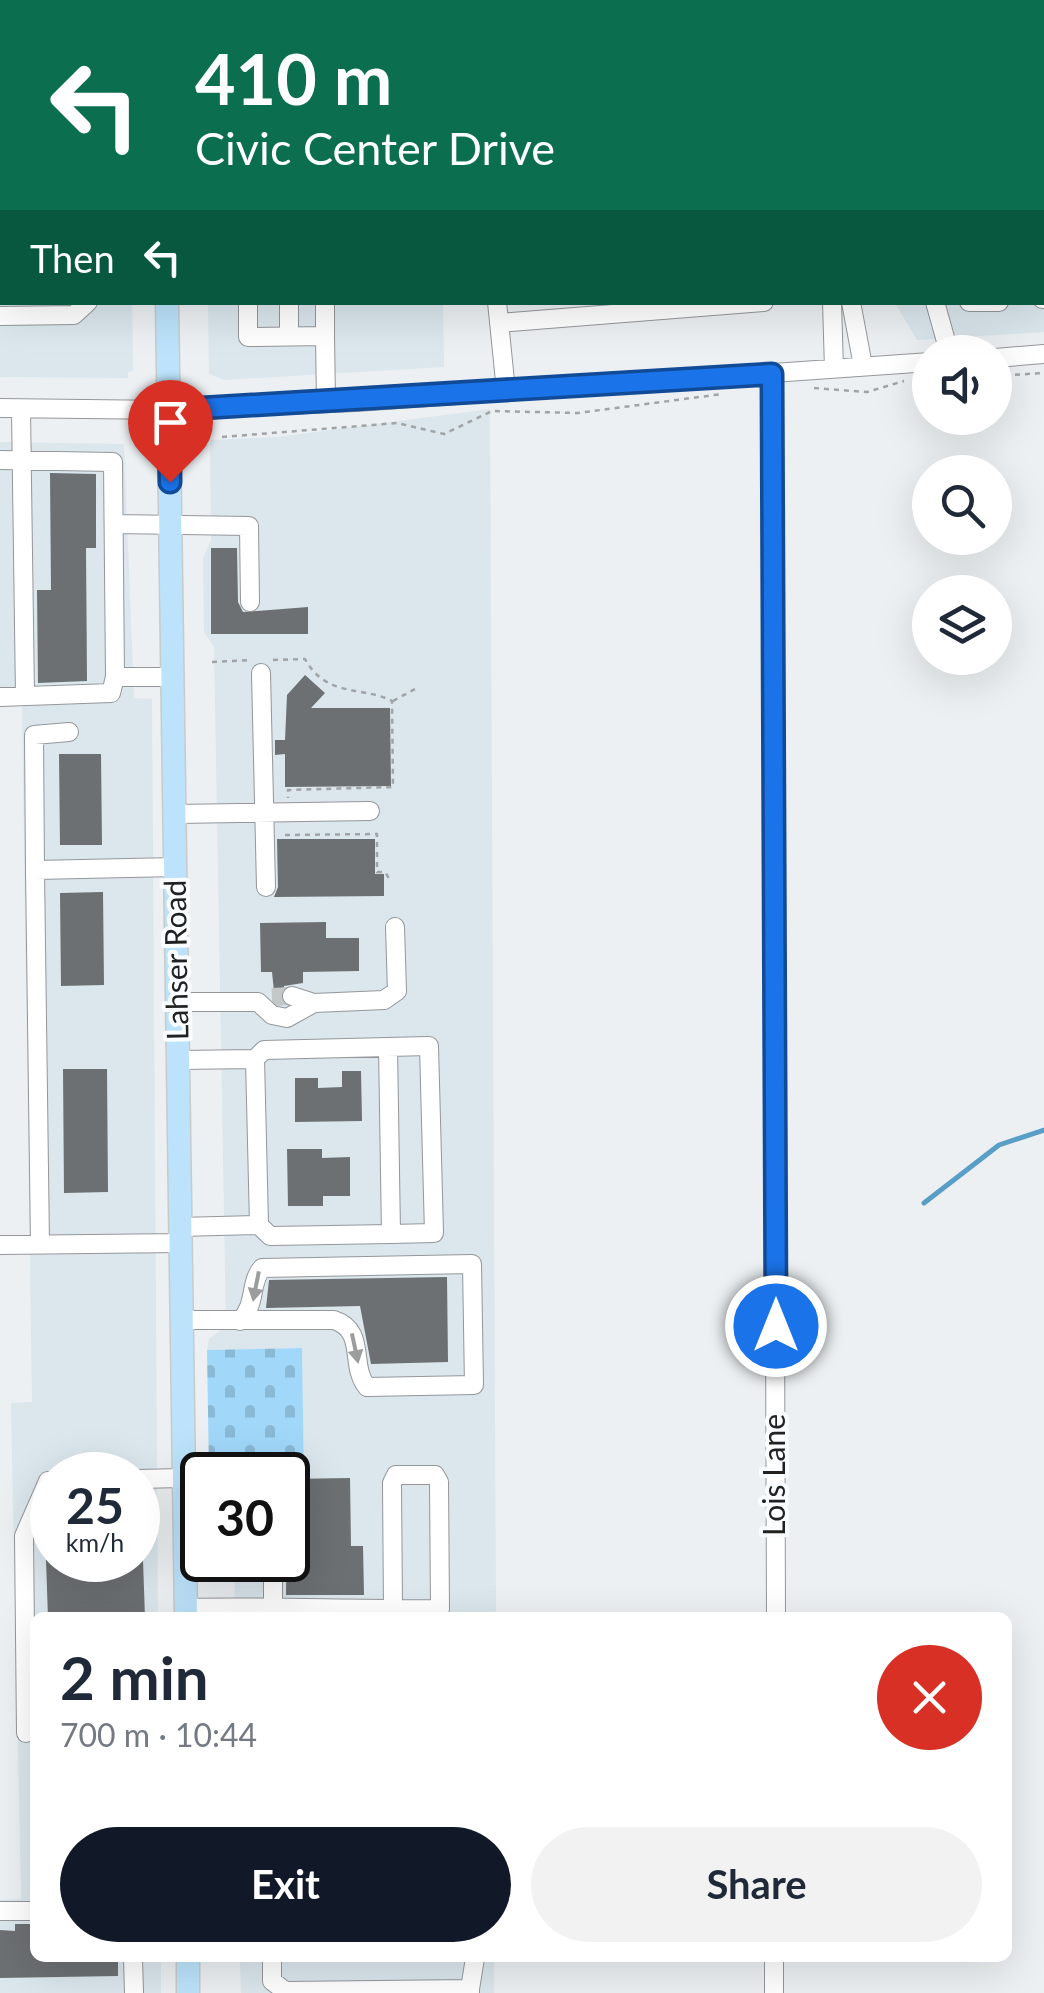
<!DOCTYPE html>
<meta charset="utf-8">
<style>
:root{--surface:#fff;--page:#f2f2f3;--text:#1f2937;--muted:#747a83;--accent:#111827}
body{margin:0;font-family:Lato,sans-serif;background:var(--page);color:var(--text);height:100vh;display:flex;flex-direction:column;font-size:38px;white-space:nowrap}
*{box-sizing:border-box;margin:0}
p{font-size:32px;color:var(--muted)}
.icon{flex:none;width:55px;height:55px;fill:none;stroke:currentColor;stroke-width:2;stroke-linecap:round;stroke-linejoin:round}
.map{position:relative;flex:1;overflow:hidden}
.sheet{position:absolute;left:30px;top:1612px;width:982px;height:350px;display:flex;flex-direction:column;background:var(--surface);border-radius:15px;box-shadow:0 10px 40px #0002}
.sheet>*{flex:none}
.top-card{position:absolute;left:0px;top:0px;width:1045px;height:305px;box-shadow:0 10px 40px #0002;background:#0b6e4f;color:#fff;overflow:hidden}
.tools{position:absolute;left:912px;top:335px;display:grid;gap:20px}
.tools a{display:grid;place-items:center;width:100px;height:100px;border-radius:50%;background:var(--surface);box-shadow:0 10px 40px #0002;font-size:50px}
.speed{position:absolute;left:30px;top:1452px;display:flex;gap:20px;font-size:50px;font-weight:700;text-align:center}
.speed>*{display:grid;place-content:center;width:130px;height:130px;border-radius:50%;background:var(--surface);box-shadow:0 10px 40px #0002;line-height:1}
.speed small{font-size:25px;font-weight:400}
.speed .limit{border:5px solid #111;border-radius:15px;background:#fff;color:#111}
.pin{position:absolute;display:grid;place-items:center;width:85px;height:85px;color:#fff;margin:-102px -42px;border-radius:50% 50% 50% 0;rotate:-45deg;box-shadow:0 0 10px #0007}
.pin .icon{rotate:45deg}
.me{position:absolute;width:110px;margin:-55px;rotate:0deg;stroke-linejoin:round;filter:drop-shadow(0 0 8px #0008)}
.turn{display:flex;align-items:center;gap:35px;height:210px;padding:0 30px;font-size:45px}
.turn .icon{width:130px;height:130px;stroke-width:2.5}
.turn b{display:block;font-size:70px;line-height:85px}
.then{display:flex;align-items:center;height:95px;padding:0 30px;background:#0003;gap:20px;font-size:38px}
.round{display:grid;place-items:center;flex:none;width:105px;height:105px;border-radius:52px;background:var(--page)}
.overview{display:flex;align-items:center;justify-content:space-between;height:170px;padding:0 30px}
h1{font-size:60px;font-weight:700;line-height:75px}
.cta{display:flex;gap:20px;margin-top:auto;padding:20px 30px}
.cta a{flex:1;height:115px;border-radius:60px;background:var(--accent);color:#fff;font-size:40px;font-weight:700;line-height:115px;text-align:center}
.cta a+a{background:var(--page);color:var(--text)}
.map>svg:first-child{display:block}
.built{fill:#dbe6ed;fill-rule:evenodd}
.cemetery{fill:url(#cemetery-stones)}
.lines{fill:none;stroke-linecap:round;stroke-linejoin:round}
.stream{stroke:#589ec6;stroke-width:5}
.building{fill:#6c7072}
.minor-tunnel{stroke:#c3c7c8;stroke-width:18;stroke-dasharray:18 9;stroke-linecap:butt}
.minor-casing{stroke:#94979a;stroke-width:20}
.major-casing{stroke:#c9caca;stroke-width:25}
.path{stroke:#a1a4a5;stroke-width:2.5;stroke-dasharray:5 5;stroke-linecap:butt}
.minor{stroke:#fff;stroke-width:18}
.major{stroke:#bce3fb;stroke-width:22}
.oneway{fill:#9b9c9c}
.route-casing{stroke:#114b97;stroke-width:25}
.route{stroke:#1a73e8;stroke-width:18}
.labels{text-anchor:middle;stroke-width:8;stroke-linejoin:round;paint-order:stroke}
.street-label{font-size:30px;fill:#202222;stroke:#fafdff}
</style>
<div class="map">
<svg width="1044" height="1993" viewBox="0 0 1044 1993">
<defs>
<pattern id="cemetery-stones" width="16" height="16" patternUnits="userSpaceOnUse" patternTransform="scale(2.5)"><rect width="16" height="16" fill="#a1d8fa"/><path d="M2 7V4a2 2 0 0 1 4 0v3zM10 15v-3a2 2 0 0 1 4 0v3z" fill="#8ab9d6"/></pattern>
</defs>
<rect width="100%" height="100%" fill="#ecf0f2"/>
<path class="built" d="M 0,0 L 121,0 L 2,2 L 2,302 L 132,303 L 133,371 L 128,372 L 128,378 L 0,377 Z
M 824,0 L 1044,0 L 1044,332 L 917,340 L 895,303 L 1042,302 L 1042,2 Z
M 208,303 L 443,303 L 444,367 L 224,380 L 209,374 Z
M 490,409 L 496,1617 L 235,1617 L 234,1560 L 288,1560 L 288,1476 L 304,1475 L 302,1348 L 207,1350 L 209,1339 L 226,1326 L 214,647 L 204,632 L 203,558 L 211,540 L 210,440 L 278,437 Z
M 0,442 L 124,444 L 134,698 L 152,699 L 158,1617 L 35,1618 L 35,1958 L 161,1958 L 161,1993 L 0,1993 L 0,1900 L 21,1899 L 11,1403 L 32,1402 L 22,704 L 0,704 ZM 52,1475 L 138,1475 L 138,1560 L 52,1560 Z
M 240,1958 L 494,1958 L 494,1993 L 241,1993 Z"/>
<path class="cemetery" d="M 302,1348 L 304,1476 L 209,1475 L 207,1350 Z"/>
<g class="lines">
<path class="stream" d="M 924,1203 L 999,1145 L 1044,1130"/>
</g>
<path class="building" d="M 50,473 L 96,474 L 96,548 L 86,548 L 87,681 L 38,683 L 37,590 L 51,590 Z
M 211,548 L 237,548 L 238,602 L 243,612 L 308,607 L 308,634 L 211,634 Z
M 305,675 L 325,693 L 311,708 L 390,708 L 391,786 L 285,787 L 285,754 L 275,755 L 275,740 L 285,740 L 287,695 Z
M 59,754 L 101,754 L 102,845 L 60,845 Z
M 277,839 L 375,839 L 375,874 L 384,874 L 384,896 L 274,897 L 278,887 Z
M 103,892 L 104,985 L 61,986 L 60,893 Z
M 326,922 L 326,938 L 359,938 L 359,971 L 303,972 L 303,983 L 284,986 L 281,1000 L 275,1001 L 272,972 L 261,972 L 260,923 Z
M 63,1069 L 107,1069 L 108,1192 L 64,1193 Z
M 342,1071 L 361,1071 L 362,1121 L 295,1122 L 295,1078 L 318,1078 L 318,1088 L 342,1087 Z
M 287,1149 L 322,1149 L 322,1158 L 350,1157 L 350,1196 L 323,1196 L 323,1206 L 288,1206 Z
M 447,1277 L 448,1362 L 371,1364 L 360,1306 L 266,1308 L 269,1280 Z
M 350,1478 L 351,1546 L 363,1546 L 364,1595 L 286,1595 L 288,1479 Z
M 46,1560 L 143,1560 L 145,1618 L 48,1618 Z
M 15,1924 L 35,1924 L 35,1958 L 118,1958 L 118,1976 L 0,1978 L 0,1930 L 15,1931 Z"/>
<g class="lines">
<path class="minor-tunnel" d="M 272,997 L 292,996"/>
<g class="minor-casing">
<path id="minor" d="M 244,0 L 244,2
M 272,0 L 272,2
M 376,0 L 376,2
M 415,0 L 415,2
M 681,0 L 681,2
M 877,0 L 877,2
M 919,0 L 920,2
M 787,2 L 787,0
M 0,37 L 2,37
M 0,154 L 2,154
M 0,203 L 2,203
M 1042,255 L 1044,255
M 1042,299 L 1044,299
M 248,302 L 248,337 L 325,336 L 325,302
M 289,302 L 289,336
M 497,302 L 506,391
M 832,302 L 834,369
M 851,302 L 863,366
M 935,302 L 949,352
M 969,302 L 999,302
M 0,316 L 74,315 L 88,302
M 499,323 L 764,302
M 325,336 L 326,403
M 995,358 L 1044,354
M 772,373 L 776,1618
M 0,408 L 169,410 L 356,402 L 930,362
M 21,410 L 25,696
M 0,460 L 113,462 L 115,677 L 111,693 L 0,697
M 114,524 L 249,526 L 250,602
M 261,673 L 266,887
M 115,677 L 173,677
M 175,814 L 370,811
M 35,870 L 34,735 L 69,732
M 292,996 L 314,1003
M 178,1002 L 258,1002 L 272,1015 L 287,1018 L 314,1003 L 384,1000 L 397,991 L 395,927
M 255,1059 L 259,1225 L 270,1236 L 391,1234 L 388,1047
M 179,1060 L 255,1059 L 264,1050 L 429,1046 L 434,1233 L 391,1234
M 180,1227 L 259,1225
M 0,1245 L 181,1243
M 40,1245 L 35,870 L 176,867
M 181,1320 L 334,1320 C 367,1331 349,1365 367,1387 L 474,1385 L 472,1264 L 262,1268 C 249,1283 257,1304 240,1321
M 138,1479 L 183,1478
M 273,1560 L 273,1609
M 186,1608 C 270,1606 355,1610 440,1609 L 439,1482 L 435,1475 L 396,1475 L 392,1483 L 393,1610
M 26,1733 L 24,1536 L 48,1481 L 52,1481
M 0,1911 L 35,1911
M 133,1958 L 134,1993
M 272,1958 L 272,1981 L 285,1991 L 470,1989 L 470,1993
M 470,1989 L 475,1958
M 774,1993 L 774,1958"/>
</g>
<g class="major-casing">
<path id="major" d="M 165,0 L 165,2
M 167,302 L 186,1618
M 188,1958 L 188,1993"/>
</g>
<path class="path" d="M 995,376 L 1044,373
M 814,388 L 867,392 L 904,381
M 222,437 L 397,423 L 444,434 L 492,411 L 578,413 L 722,394
M 273,660 L 305,659 C 326,698 364,686 392,701 L 393,787 L 288,790 L 288,798
M 212,662 L 250,660
M 393,701 L 415,689
M 285,835 L 377,834 L 377,872 L 385,872 L 390,880"/>
<use href="#minor" class="minor"/>
<use href="#major" class="major"/>
</g>
<defs><path id="oneway-solid" d="M-6-.8H1V-3.2L6.5 0L1 3.2V.8H-6Z" transform="scale(2.5)"/></defs>
<g class="oneway">
<use href="#oneway-solid" transform="translate(256 1286) rotate(101)"/>
<use href="#oneway-solid" transform="translate(355 1348) rotate(78)"/>
</g>
<g class="lines">
<g class="route-casing">
<path id="route" d="M 170,482 L 169,410 L 772,374 L 776,1326"/>
</g>
<use href="#route" class="route"/>
</g>
<g class="labels">
<g class="street-label">
<text transform="translate(177 960) rotate(-91)" y="10">Lahser Road</text>
<text transform="translate(775 1475) rotate(-90)" y="10">Lois Lane</text>
</g>
</g>
</svg>
<div class="tools">
<a><svg class="icon" aria-label="sound" viewBox="0 0 24 24"><path d="M4 9h4l5-4v14l-5-4H4zM17 9q2 3 0 6"/></svg></a>
<a><svg class="icon" aria-label="search" viewBox="0 0 24 24"><circle cx="10" cy="10" r="6"/><path d="M15 15l6 6"/></svg></a>
<a><svg class="icon" aria-label="layers" viewBox="0 0 24 24"><path d="M12 4l9 5-9 5-9-5zM3 14l9 5 9-5"/></svg></a>
</div>
<div class="speed"><div>25<small>km/h</small></div><div class="limit">30</div></div>
<div class="pin" style="left:170px;top:482px;background:#d93025"><svg class="icon" aria-label="arrive" viewBox="0 0 24 24"><path d="M6 21V4h12l-3 4 3 4H6"/></svg></div>
<svg class="me" style="left:776px;top:1326px" viewBox="-20 -20 40 40"><circle r="17" fill="#1a73e8" stroke="#fff" stroke-width="3"/><path d="M0-11L8 9 0 5-8 9z" fill="#fff"/></svg>
<div class="top-card">
<div class="turn"><svg class="icon" aria-label="left" viewBox="0 0 24 24"><path d="M17 20v-9H6M10 6l-5 5 5 5"/></svg><div><b>410 m</b>Civic Center Drive</div></div>
<div class="then">Then<svg class="icon" aria-label="left" viewBox="0 0 24 24"><path d="M17 20v-9H6M10 6l-5 5 5 5"/></svg></div>
</div>
<section class="sheet">
<div class="overview"><div><h1>2 min</h1><p>700 m · 10:44</p></div><a class="round" style="background:#d93025;color:#fff"><svg class="icon" aria-label="close" viewBox="0 0 24 24"><path d="M6 6l12 12M18 6L6 18"/></svg></a></div>
<div class="cta"><a>Exit</a><a>Share</a></div>
</section>
</div>
